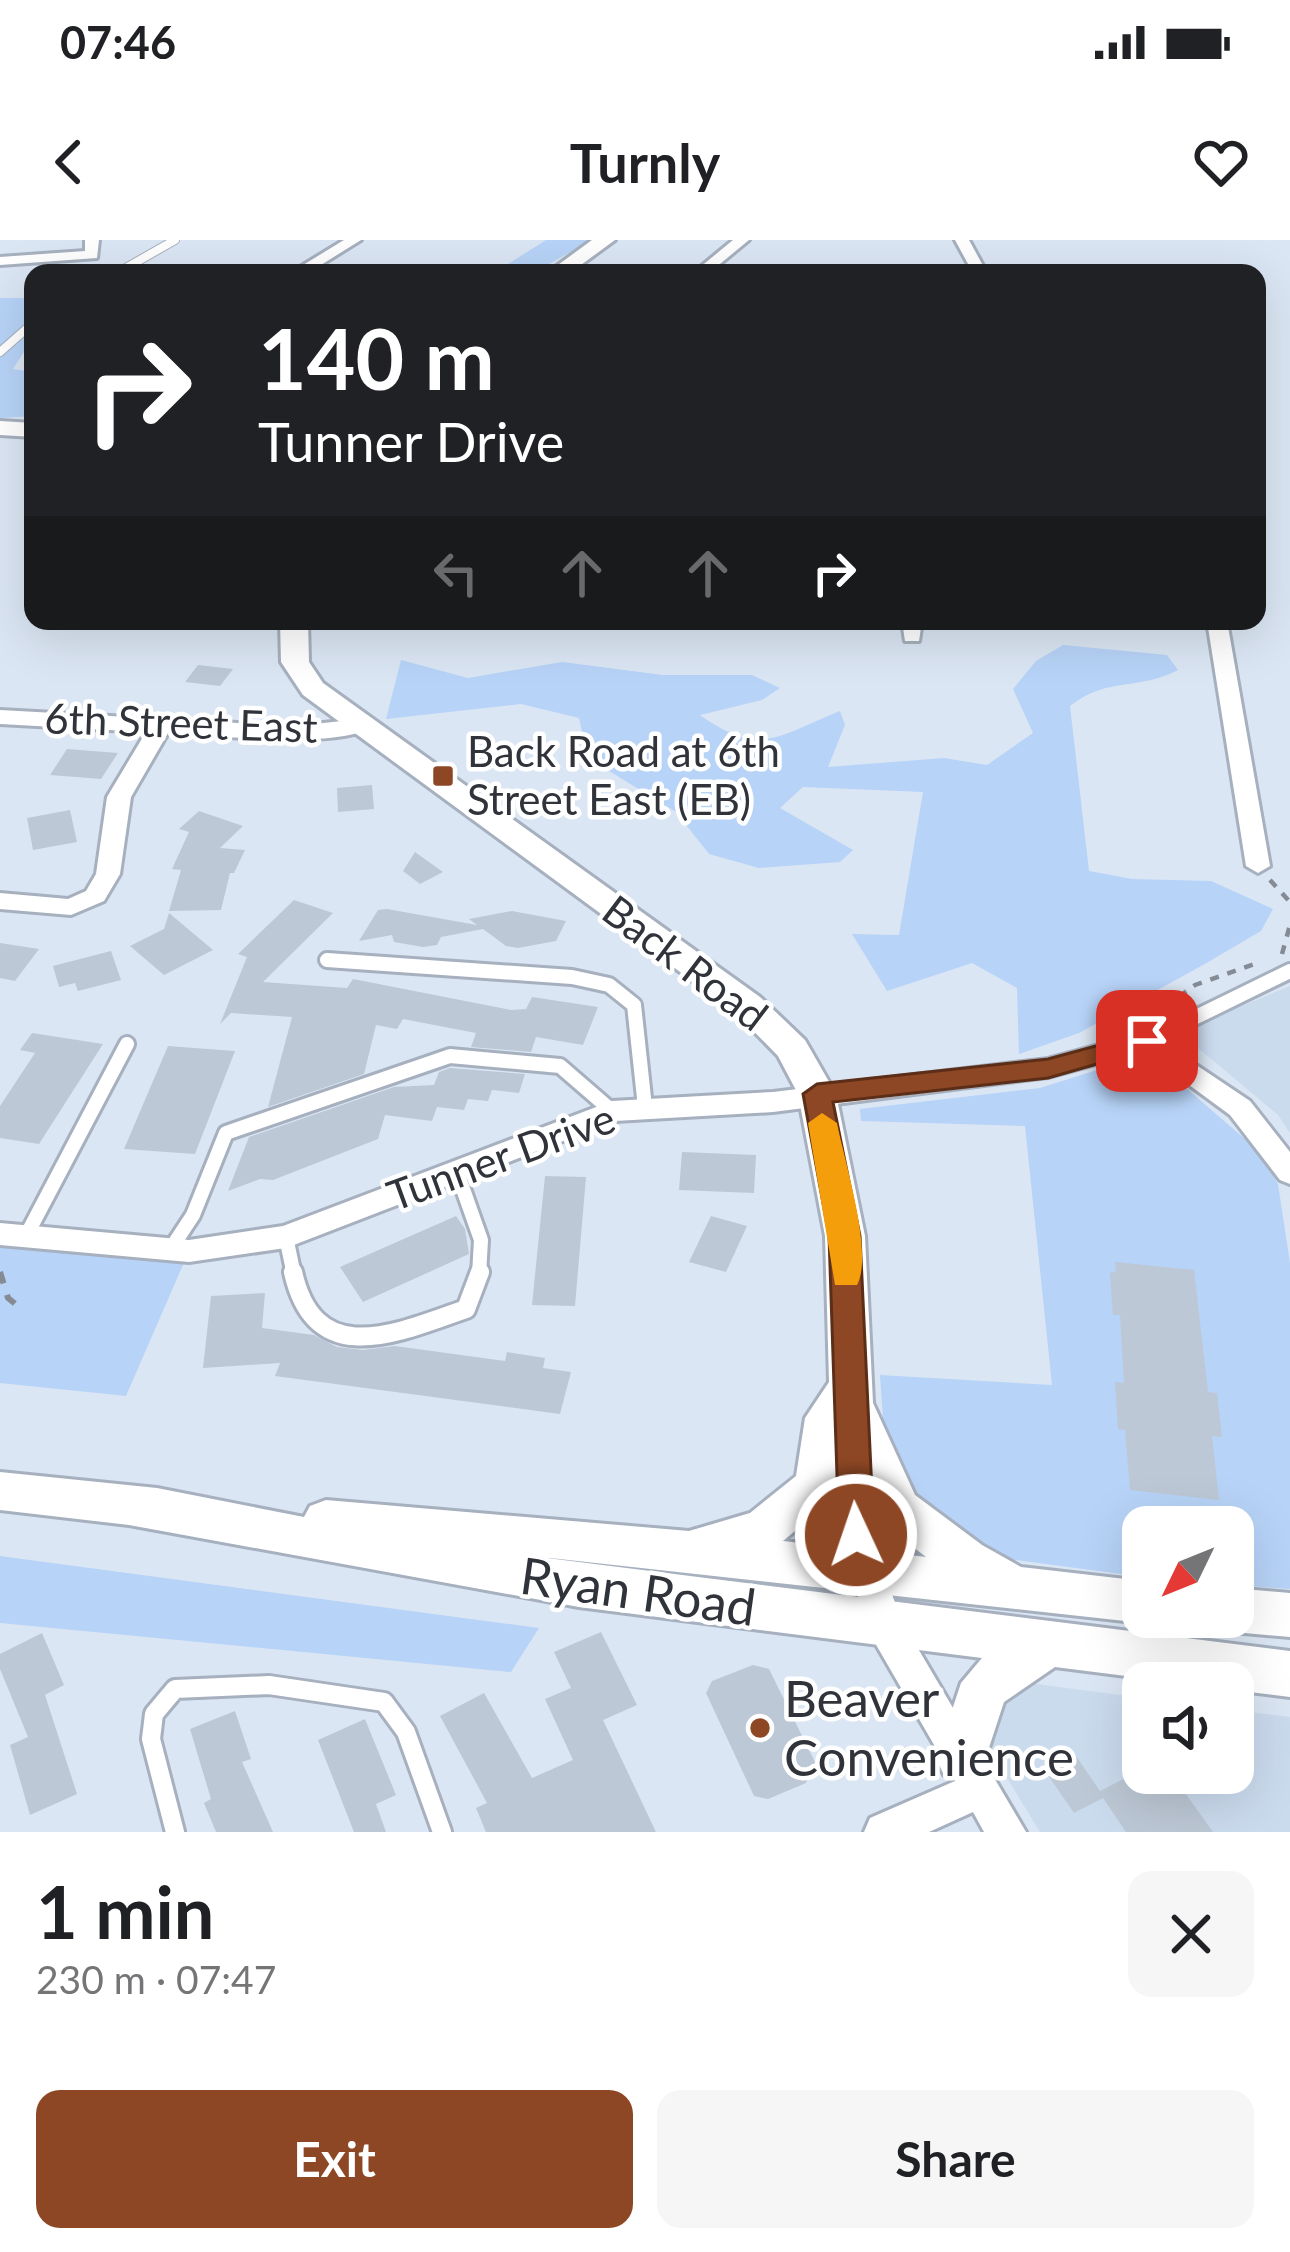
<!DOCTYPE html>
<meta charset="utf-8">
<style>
:root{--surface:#fff;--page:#f6f6f6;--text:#202124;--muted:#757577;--accent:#8e4724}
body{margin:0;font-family:Lato,sans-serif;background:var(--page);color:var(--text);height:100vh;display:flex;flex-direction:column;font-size:45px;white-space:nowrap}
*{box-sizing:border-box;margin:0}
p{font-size:39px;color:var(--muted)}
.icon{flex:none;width:66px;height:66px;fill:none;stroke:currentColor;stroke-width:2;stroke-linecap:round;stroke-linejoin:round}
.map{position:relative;height:1592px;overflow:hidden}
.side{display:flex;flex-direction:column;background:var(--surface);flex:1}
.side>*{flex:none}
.top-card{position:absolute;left:24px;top:24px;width:1242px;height:366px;border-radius:24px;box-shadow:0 12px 48px #0002;background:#202124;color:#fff;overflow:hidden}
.needle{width:78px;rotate:227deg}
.tools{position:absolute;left:1122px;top:1266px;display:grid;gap:24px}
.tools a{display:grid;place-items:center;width:132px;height:132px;border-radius:24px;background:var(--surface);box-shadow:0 12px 48px #0002;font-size:60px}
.pin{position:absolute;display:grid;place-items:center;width:102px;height:102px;color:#fff;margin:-51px;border-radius:24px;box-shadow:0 6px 18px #0006}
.me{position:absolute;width:132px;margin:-66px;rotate:357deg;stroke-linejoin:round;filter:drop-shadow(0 0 9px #0008)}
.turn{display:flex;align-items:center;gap:42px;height:252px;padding:0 36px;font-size:54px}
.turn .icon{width:156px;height:156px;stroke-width:2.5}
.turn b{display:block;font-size:84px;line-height:102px}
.lanes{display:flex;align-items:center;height:114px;padding:0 36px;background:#0003;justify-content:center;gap:60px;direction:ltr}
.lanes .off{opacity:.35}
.round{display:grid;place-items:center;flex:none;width:126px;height:126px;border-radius:24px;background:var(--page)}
.headline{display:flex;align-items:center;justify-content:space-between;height:204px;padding:0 36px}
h1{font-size:72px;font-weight:700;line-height:90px}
.button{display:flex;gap:24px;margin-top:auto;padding:24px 36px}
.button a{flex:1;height:138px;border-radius:24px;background:var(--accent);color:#fff;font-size:48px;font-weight:700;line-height:138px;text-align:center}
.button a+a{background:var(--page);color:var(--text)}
.status{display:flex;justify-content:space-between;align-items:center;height:84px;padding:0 60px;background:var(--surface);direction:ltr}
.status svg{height:33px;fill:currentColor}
header{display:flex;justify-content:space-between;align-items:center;height:156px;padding:0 36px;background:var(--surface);font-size:54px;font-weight:700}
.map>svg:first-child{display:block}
.built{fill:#cbdbee}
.green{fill:#b7d3f7}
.building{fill:#bdc8d6}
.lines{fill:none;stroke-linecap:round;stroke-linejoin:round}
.lane-far2-casing{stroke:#a6b0be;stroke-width:10}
.lane-far1-casing{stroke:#a6b0be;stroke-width:20}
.lane-casing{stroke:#a6b0be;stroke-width:24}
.street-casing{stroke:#a6b0be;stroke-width:6}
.secondary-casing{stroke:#a6b0be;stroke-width:6}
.path-far1{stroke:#848b95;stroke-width:4.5;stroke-dasharray:9 9;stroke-linecap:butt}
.path{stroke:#848b95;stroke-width:6;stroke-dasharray:12 12;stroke-linecap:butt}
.lane-far2{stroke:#fff;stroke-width:8}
.lane-far1{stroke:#fff;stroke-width:14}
.lane{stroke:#fff;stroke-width:18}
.street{fill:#fff;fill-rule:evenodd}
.secondary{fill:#fff;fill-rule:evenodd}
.route{fill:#8e4724;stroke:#5c2e17;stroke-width:3}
.slow{fill:#f59e0b}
.poi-dot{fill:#8e4724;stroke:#fff;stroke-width:4.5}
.labels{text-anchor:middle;stroke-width:9;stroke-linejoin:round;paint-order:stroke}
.street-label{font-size:42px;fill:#30343a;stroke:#fff}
.poi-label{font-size:42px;fill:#30343a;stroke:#fff;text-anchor:start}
.near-street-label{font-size:51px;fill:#30343a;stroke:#fff}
.near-poi-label{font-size:51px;fill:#30343a;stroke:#fff;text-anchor:start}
</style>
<div class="status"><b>07:46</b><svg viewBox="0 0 49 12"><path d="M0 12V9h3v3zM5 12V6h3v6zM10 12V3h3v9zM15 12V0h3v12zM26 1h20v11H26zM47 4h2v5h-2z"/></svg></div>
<header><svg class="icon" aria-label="back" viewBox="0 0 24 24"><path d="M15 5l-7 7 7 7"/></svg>Turnly<svg class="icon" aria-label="heart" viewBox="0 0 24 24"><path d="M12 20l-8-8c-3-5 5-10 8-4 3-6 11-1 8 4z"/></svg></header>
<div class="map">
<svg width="1290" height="1592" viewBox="0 0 1290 1592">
<rect width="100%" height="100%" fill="#dbe6f4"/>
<path class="built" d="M 1290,746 L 1290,893 L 1278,875 L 1179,792 Z
M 1029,1443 L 1143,1458 L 1143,1533 L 1233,1533 L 1233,1470 L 1290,1477 L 1290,1592 L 1040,1592 L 988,1507 L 997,1470 Z"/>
<path class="green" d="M 546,0 L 592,0 L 533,33 L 494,33 Z
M 0,58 L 33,58 L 33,110 L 24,112 L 13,129 L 33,132 L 33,176 L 0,178 Z
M 1063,405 L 1167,415 L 1178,430 C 1139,451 1108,436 1070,466 L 1089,631 L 1132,639 L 1211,641 L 1273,669 L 1261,691 L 1203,725 L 1079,793 L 1019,814 L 1017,748 L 972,723 L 887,751 L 852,694 L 899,695 L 923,552 L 803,547 L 780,568 L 853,610 L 840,622 L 759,628 L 709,614 L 676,572 L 588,518 L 579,478 L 521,464 L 386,479 L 401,420 L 468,438 L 562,422 L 663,435 L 752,435 L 780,448 L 762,460 L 700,475 C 761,518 777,496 840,471 L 845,485 L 828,527 L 944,518 L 987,525 L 1033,493 L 1013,449 L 1036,421 Z
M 1116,824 L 1157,828 L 1179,842 L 1260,912 L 1278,944 L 1290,1023 L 1290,1349 L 1233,1345 L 1233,1287 L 1143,1287 L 1143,1337 L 1008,1319 L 980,1309 L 898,1238 L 885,1208 L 880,1135 L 1052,1145 L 1025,886 L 861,881 L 860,869 L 1040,848 Z
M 0,994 L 189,1011 L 126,1156 L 0,1143 Z
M 0,1316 L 539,1388 L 511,1432 L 0,1383 Z"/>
<path class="building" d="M 198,425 L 233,429 L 220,446 L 185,442 Z
M 67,509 L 118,513 L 101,539 L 50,535 Z
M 372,545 L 374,569 L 338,572 L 337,548 Z
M 70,570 L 77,602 L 33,610 L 27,578 Z
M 199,571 L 243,586 L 220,608 L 245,610 L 234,633 L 230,633 L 221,670 L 169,671 L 181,630 L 172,629 L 189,592 L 179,589 Z
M 415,612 L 443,632 L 420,644 L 403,631 Z
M 294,660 L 333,673 L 263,742 L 347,748 L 353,739 L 511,770 L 526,769 L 532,757 L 598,767 L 583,805 L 536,797 L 531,812 L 471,807 L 476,793 L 403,779 L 397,789 L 376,785 L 364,834 L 268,867 L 292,777 L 231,773 L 220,784 L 247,717 L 238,714 Z
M 387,669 L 477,685 L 469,679 L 512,671 L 566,681 L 556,701 L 518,708 L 506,706 L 483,689 L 441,697 L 437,705 L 423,707 L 394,702 L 392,695 L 359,701 L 378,670 Z
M 169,673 L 213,710 L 164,735 L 130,706 L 164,689 Z
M 0,703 L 39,709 L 15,741 L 0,738 Z
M 111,711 L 121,740 L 78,751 L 75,743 L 59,747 L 53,726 Z
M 32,793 L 103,804 L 39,904 L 0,898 L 0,866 L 35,813 L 20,810 Z
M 168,806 L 235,811 L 195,914 L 124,909 Z
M 450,828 L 525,834 L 519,853 L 492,850 L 488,861 L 468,859 L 464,870 L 437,867 L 432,881 L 385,875 L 378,899 L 273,940 L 260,939 L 228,951 L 249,897 L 394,847 L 434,845 L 439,832 Z
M 682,912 L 756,915 L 754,953 L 679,950 Z
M 545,936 L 586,937 L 575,1066 L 532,1065 Z
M 456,976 L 465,989 L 469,1014 L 363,1062 L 340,1027 Z
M 711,976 L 747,986 L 726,1032 L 689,1022 Z
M 1115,1022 L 1194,1030 L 1208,1152 L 1217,1153 L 1222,1197 L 1212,1196 L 1219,1260 L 1130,1250 L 1125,1190 L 1118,1189 L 1115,1142 L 1124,1143 L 1120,1075 L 1113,1075 L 1110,1033 L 1116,1032 Z
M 265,1053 L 262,1088 L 314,1095 L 337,1107 L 363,1110 L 395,1106 L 505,1121 L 507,1112 L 545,1118 L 543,1128 L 571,1132 L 560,1174 L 275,1136 L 280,1123 L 203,1128 L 211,1056 Z
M 601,1392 L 637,1465 L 603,1480 L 656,1592 L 486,1592 L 476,1568 L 487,1563 L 440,1476 L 484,1453 L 532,1538 L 573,1520 L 545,1459 L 571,1448 L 554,1412 Z
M 42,1393 L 64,1445 L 45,1455 L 77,1554 L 30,1575 L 10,1505 L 28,1497 L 0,1429 L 0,1414 Z
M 753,1425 L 769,1429 L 815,1522 L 806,1543 L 768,1559 L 754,1556 L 706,1453 L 712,1441 Z
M 235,1471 L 251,1519 L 242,1522 L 273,1592 L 216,1592 L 204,1563 L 211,1559 L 190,1489 Z
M 365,1479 L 396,1555 L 376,1564 L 386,1592 L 354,1592 L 318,1500 Z
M 1074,1513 L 1100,1551 L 1135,1533 L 1171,1533 L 1213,1592 L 1126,1592 L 1103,1558 L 1074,1573 L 1043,1528 Z"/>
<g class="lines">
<g class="lane-far2-casing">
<path id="lane-far2" d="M 117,33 L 175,0
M 0,112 L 33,83"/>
</g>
<g class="lane-far1-casing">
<path id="lane-far1" d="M 327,720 L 572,737 L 609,745 L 634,765 L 645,867
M 1147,801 L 1290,731
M 457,932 L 481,1000 L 479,1035
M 286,997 L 294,1035
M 25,998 L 127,804
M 170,1010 L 193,975 L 226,893 L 450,816 L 560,826 L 612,871"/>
</g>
<g class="lane-casing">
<path id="lane" d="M 293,1032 C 315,1131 397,1093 466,1069 L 480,1032
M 175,1592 L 151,1499 L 154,1474 L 175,1449 L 269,1445 L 384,1462 L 406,1492 L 442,1592"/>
</g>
<g class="street-casing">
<path id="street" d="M 85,0 L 99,0 L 97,18 L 0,25 L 0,17 L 85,11 Z
M 344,0 L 361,0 L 308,33 L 290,33 Z
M 733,0 L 749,0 L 709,33 L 693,33 Z
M 955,0 L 969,0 L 987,33 L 973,33 Z
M 902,381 L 922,381 L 919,401 L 905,401 Z
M 1207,381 L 1227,381 L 1270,626 L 1258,633 L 1246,626 Z
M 0,470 L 295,486 L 361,479 L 372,486 C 343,510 209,495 168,493 L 131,557 L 120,634 L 104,661 L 71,675 L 0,669 L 0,653 L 68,659 L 86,651 L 96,634 L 107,557 L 146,492 L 0,484 Z
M 1147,792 L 1250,861 L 1290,912 L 1290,944 L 1280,940 L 1230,875 L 1143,811 L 1048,837 L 773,872 L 615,881 L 286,1008 L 189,1022 L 0,1005 L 0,983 L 189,1000 L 283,986 L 612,861 L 773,852 L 1048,819 Z
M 868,1316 L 881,1321 L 900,1378 L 1026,1592 L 984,1592 L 973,1572 L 929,1592 L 864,1592 L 870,1578 L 955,1541 L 871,1396 L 850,1332 L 855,1321 Z"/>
</g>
<g class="secondary-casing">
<path id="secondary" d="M 592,0 L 615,0 L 570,33 L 547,33 Z
M 0,181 L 33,183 L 33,197 L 0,195 Z
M 280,381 L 308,381 L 309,422 L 323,443 L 760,757 L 805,800 L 836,854 L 865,996 L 873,1163 L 915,1255 L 982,1305 L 1021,1327 L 1143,1341 L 1143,1377 L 1160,1377 L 1143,1383 L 523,1315 L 1290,1411 L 1290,1457 L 1233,1450 L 1233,1443 L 1181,1443 L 1055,1427 L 1004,1462 L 980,1535 L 962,1542 L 944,1535 L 936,1518 L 961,1443 L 982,1418 L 579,1367 L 129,1285 L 0,1270 L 0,1232 L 157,1248 L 304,1277 L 310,1266 L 326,1260 L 689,1291 L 750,1273 L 796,1236 L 805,1178 L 829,1142 L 825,996 L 798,854 L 778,816 L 736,773 L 303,455 L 281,422 ZM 832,1260 L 836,1307 L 783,1301 ZM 878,1277 L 881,1282 L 926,1317 L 885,1312 Z
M 1233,1348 L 1290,1353 L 1290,1397 L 1233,1392 L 1216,1385 L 1212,1377 L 1233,1377 Z"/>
</g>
<path class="path-far1" d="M 1270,640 L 1290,662
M 1282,714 L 1290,685
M 1150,778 L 1195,745 L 1260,722"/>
<path class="path" d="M 0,1032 L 8,1058 L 23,1070"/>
<use href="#lane-far2" class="lane-far2"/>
<use href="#lane-far1" class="lane-far1"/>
<use href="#lane" class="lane"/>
<use href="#street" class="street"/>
<use href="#secondary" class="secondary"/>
</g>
<path class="route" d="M 1147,792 L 1161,801 L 1157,807 L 1048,838 L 833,862 L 860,996 L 874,1295 L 869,1306 L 856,1310 L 844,1306 L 839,1295 L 829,996 L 803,854 L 817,844 L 1048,819 Z"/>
<path class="slow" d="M 822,873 L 837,883 C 844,920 874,1013 857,1045 L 835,1045 L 808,883 Z"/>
<g class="poi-dot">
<rect x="431" y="524" width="24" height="24" rx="6"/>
<circle cx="760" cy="1488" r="12"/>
</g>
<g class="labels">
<g class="street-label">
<text transform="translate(181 483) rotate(2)" y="15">6th Street East</text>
<text transform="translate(685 723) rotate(37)" y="15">Back Road</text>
<text transform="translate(501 917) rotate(-20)" y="15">Tunner Drive</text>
</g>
<g class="poi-label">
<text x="467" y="527">Back Road at 6th<tspan x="467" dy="48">Street East (EB)</tspan></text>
</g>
<g class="near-street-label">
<text transform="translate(638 1352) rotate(8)" y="18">Ryan Road</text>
</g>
<g class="near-poi-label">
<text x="784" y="1477">Beaver<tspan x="784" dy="59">Convenience</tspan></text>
</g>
</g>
</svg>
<div class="tools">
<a><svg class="needle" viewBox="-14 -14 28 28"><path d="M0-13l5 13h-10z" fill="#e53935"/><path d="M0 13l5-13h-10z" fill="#757577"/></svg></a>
<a><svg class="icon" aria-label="sound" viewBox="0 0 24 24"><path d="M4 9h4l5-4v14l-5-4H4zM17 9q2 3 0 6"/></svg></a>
</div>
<div class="pin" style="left:1147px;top:801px;background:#d93025"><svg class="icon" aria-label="arrive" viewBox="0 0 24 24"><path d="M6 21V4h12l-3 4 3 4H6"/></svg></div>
<svg class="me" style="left:856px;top:1295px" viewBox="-20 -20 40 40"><circle r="17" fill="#8e4724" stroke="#fff" stroke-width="3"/><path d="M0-11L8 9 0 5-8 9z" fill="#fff"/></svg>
<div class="top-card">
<div class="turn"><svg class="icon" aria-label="right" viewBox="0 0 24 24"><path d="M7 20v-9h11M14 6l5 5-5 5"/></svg><div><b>140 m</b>Tunner Drive</div></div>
<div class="lanes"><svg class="icon off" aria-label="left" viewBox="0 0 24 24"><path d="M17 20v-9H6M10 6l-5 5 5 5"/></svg><svg class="icon off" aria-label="ahead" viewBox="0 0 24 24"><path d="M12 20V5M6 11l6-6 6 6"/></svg><svg class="icon off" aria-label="ahead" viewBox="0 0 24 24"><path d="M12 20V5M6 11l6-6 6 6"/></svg><svg class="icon" aria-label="right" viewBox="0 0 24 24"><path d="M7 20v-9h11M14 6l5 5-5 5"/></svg></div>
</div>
</div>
<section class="side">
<div class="headline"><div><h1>1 min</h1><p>230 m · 07:47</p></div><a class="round"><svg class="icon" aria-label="close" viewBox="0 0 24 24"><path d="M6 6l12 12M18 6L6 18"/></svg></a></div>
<div class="button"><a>Exit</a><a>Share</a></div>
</section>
